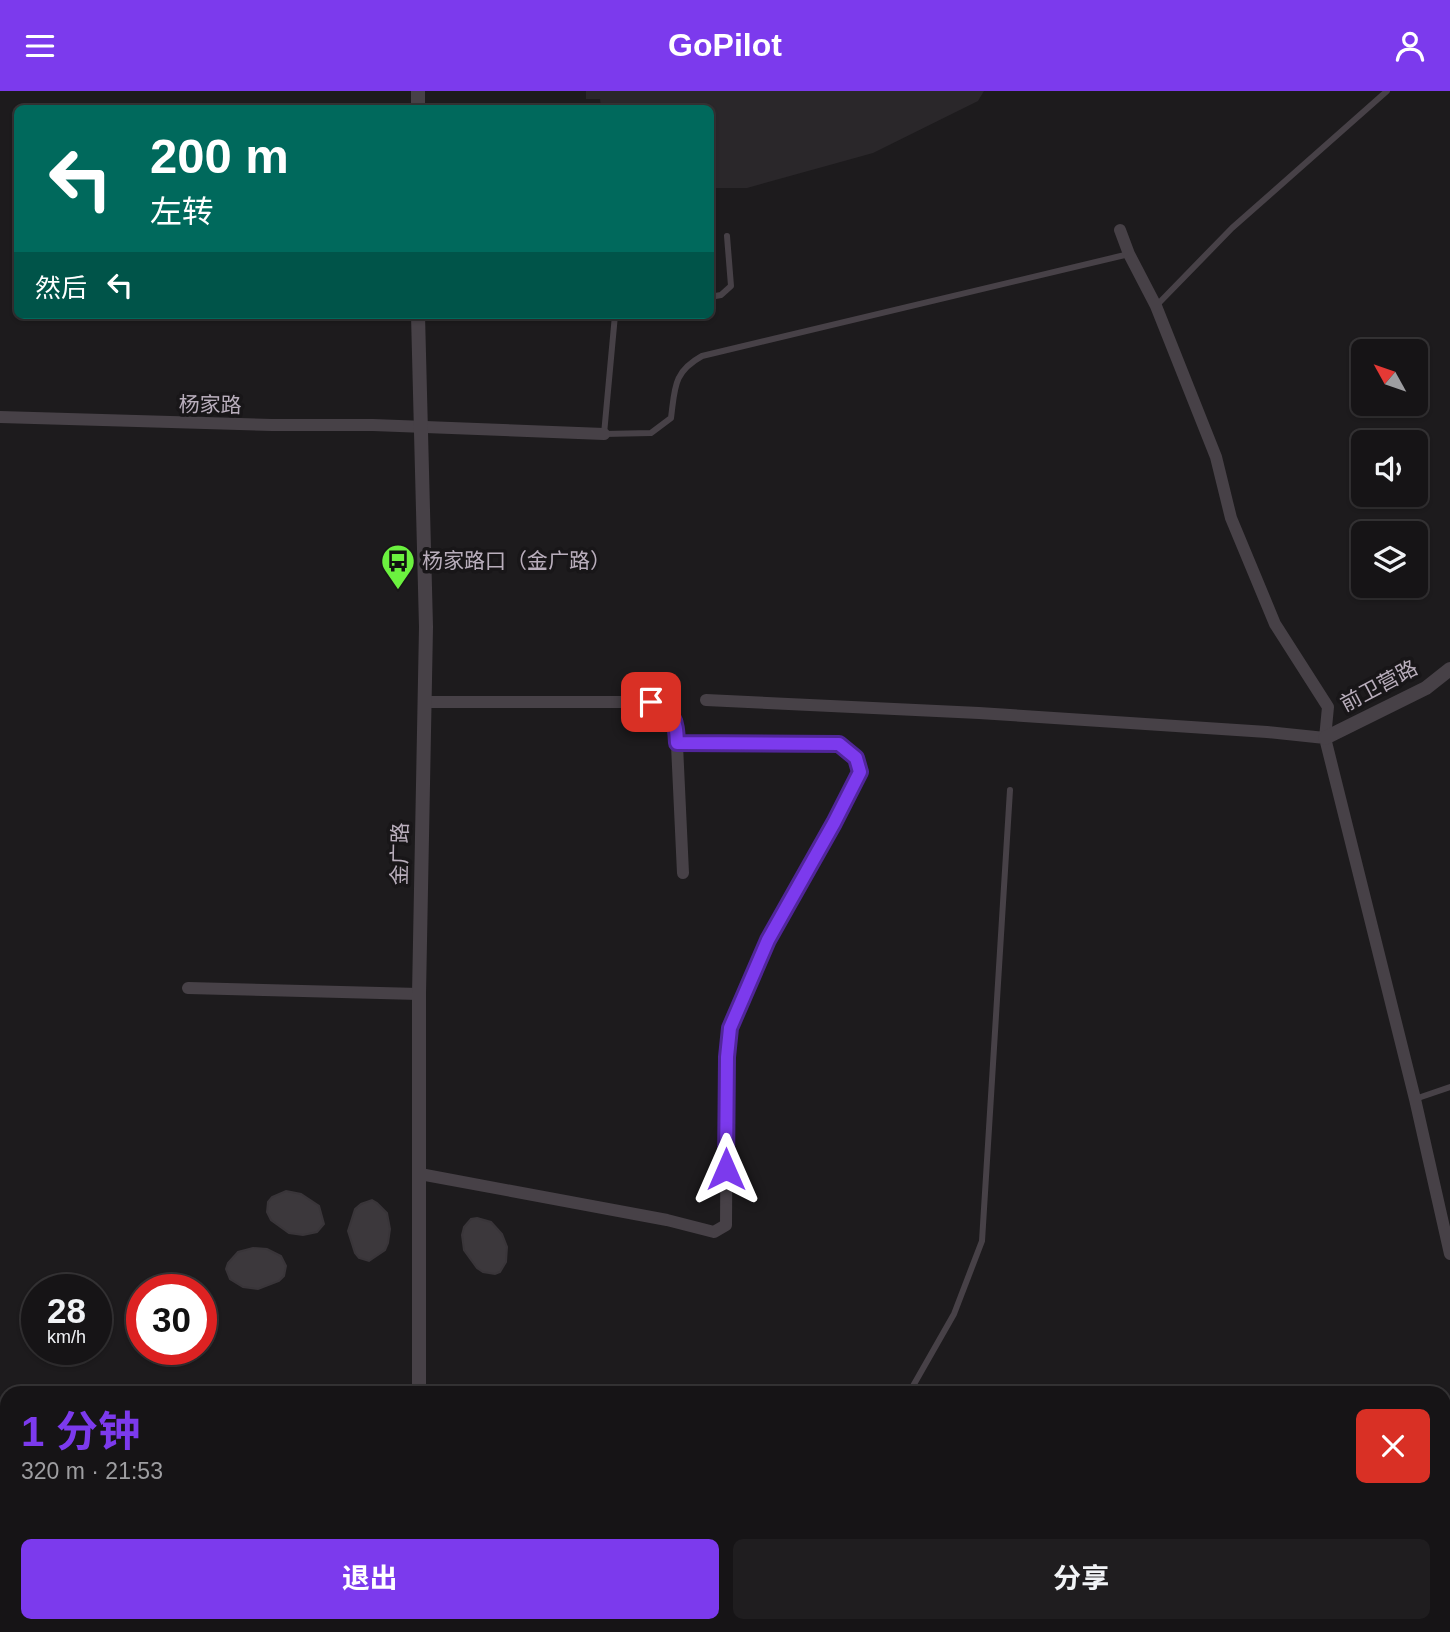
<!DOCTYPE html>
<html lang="zh">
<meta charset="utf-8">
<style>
:root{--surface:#161416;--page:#1f1d1f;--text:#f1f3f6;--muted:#9e9ea1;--line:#353335;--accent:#7c3aed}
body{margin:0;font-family:Arial,"Noto Sans SC",sans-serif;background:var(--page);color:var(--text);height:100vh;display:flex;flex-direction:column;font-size:26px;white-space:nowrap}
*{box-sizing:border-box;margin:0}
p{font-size:23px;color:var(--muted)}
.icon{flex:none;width:38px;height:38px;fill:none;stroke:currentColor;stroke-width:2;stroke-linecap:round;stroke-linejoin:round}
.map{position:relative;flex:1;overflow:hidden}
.panel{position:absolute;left:0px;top:1295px;width:1451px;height:247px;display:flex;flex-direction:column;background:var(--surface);border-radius:21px 21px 0 0;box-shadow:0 2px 5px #0004,0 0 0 2px var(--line)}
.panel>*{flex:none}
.hud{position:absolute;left:14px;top:14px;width:700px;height:214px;border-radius:10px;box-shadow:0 2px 5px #0004,0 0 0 2px var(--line);background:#00695c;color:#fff;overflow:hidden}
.needle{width:46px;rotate:310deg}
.tools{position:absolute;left:1351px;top:248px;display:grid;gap:14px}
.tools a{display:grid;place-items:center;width:77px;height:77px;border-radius:10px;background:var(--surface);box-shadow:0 2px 5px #0004,0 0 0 2px var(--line);font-size:35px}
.speed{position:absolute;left:21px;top:1183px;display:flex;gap:14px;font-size:35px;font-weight:700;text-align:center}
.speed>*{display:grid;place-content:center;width:91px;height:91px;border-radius:50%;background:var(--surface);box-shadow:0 2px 5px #0004,0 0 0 2px var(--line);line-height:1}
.speed small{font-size:18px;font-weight:400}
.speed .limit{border:10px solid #d22;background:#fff;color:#111}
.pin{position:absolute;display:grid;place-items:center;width:60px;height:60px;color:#fff;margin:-30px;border-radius:14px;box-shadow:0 4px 10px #0006}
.me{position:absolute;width:77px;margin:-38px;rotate:0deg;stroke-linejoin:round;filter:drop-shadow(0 0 5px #0008)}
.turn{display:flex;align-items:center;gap:24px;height:147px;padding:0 21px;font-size:32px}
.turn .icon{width:91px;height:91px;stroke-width:2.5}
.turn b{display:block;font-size:49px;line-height:60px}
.then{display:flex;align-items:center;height:66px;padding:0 21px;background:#0003;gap:14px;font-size:26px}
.round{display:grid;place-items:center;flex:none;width:74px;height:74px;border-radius:10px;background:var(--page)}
.summary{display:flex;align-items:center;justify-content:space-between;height:119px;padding:0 21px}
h1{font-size:42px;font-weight:700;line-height:52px;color:var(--accent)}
.primary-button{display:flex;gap:14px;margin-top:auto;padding:14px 21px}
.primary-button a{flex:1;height:80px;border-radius:10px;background:var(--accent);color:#fff;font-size:28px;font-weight:700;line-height:80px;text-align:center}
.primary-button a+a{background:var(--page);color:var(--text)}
header{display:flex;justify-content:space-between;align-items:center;height:91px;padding:0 21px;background:var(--accent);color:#fff;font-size:32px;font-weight:700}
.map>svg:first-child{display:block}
.built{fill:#2a272a}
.building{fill:#3c383c;stroke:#393539;stroke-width:2}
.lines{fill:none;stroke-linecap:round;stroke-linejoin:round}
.service{stroke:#474147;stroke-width:6}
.minor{stroke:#474147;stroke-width:12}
.tertiary{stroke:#474147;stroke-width:14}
.secondary{stroke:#514a52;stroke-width:16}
.route-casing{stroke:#51269a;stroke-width:18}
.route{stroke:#7c3aed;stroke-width:12}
.labels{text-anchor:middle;stroke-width:7;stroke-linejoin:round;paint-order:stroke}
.street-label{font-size:21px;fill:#b9aebc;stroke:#181618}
.poi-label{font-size:21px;fill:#b9aebc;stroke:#181618;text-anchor:start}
</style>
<header><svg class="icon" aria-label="menu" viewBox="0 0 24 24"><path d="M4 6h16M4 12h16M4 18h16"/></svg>GoPilot<svg class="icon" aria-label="person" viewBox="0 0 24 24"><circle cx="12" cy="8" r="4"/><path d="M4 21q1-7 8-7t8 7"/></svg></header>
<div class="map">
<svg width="1450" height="1541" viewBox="0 0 1450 1541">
<rect width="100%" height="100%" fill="#1d1b1d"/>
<path class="built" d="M 586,0 L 984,0 L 978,10 L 873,62 L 747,97 L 711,97 L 710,18 L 601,17 L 600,8 L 586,8 Z
M 38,1535 L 163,1535 L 166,1541 L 36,1541 Z
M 219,1535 L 345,1535 L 348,1541 L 208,1541 Z
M 464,1535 L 561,1535 L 567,1541 L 464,1541 Z"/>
<path class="building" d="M 286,1100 L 301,1103 L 319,1115 L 324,1133 L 317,1141 L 303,1144 L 289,1142 L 271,1129 L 267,1121 L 268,1111 L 272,1106 Z
M 372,1109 L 377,1112 L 387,1122 L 390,1138 L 388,1152 L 385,1159 L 369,1170 L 359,1167 L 355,1162 L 348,1140 L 355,1118 L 361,1113 Z
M 477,1127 L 491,1131 L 502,1143 L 507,1156 L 506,1171 L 500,1181 L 495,1183 L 483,1181 L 477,1177 L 464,1159 L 462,1144 L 464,1136 L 471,1128 Z
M 253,1157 L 267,1158 L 281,1165 L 286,1175 L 284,1185 L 279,1190 L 258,1198 L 243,1196 L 230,1188 L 226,1178 L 228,1172 L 238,1161 Z"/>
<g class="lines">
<path class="service" d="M 710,206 L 721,204 L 731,195 L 727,145
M 1156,215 L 1232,137 L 1387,0
M 615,224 L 604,343 L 651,342 L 671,327 C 675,297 673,281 702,265 L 1129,163
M 1415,1008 L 1450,996
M 909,1302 L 954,1223 L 982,1150 L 1010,699
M 817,1541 L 819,1535"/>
<path class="minor" d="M 1120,139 L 1129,163 L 1156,215 L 1216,366 L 1231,427 L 1275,533 L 1328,616 L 1325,647 L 1415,1008 L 1450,1163
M 0,326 L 272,334 L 373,334 L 604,343
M 706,609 L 979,622 L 1267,641 L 1325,647
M 424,611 L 651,611 L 669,620 L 676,633 L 683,782
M 188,897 L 419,903
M 420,1083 L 667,1129 L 714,1141 L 726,1134 L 727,966 L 730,937 L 768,849 L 834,732 L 860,682 L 856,667 L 839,653 L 677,652"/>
<path class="tertiary" d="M 418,0 L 418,18
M 418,224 L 426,536 L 419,903 L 419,1302
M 1325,647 L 1426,597 L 1450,578
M 419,1535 L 419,1541"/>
<path class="secondary" d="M 1444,1370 L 1450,1365
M 1444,1415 L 1450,1411
M 1169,1541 L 1179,1535
M 1238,1541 L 1248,1535"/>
</g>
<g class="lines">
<g class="route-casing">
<path id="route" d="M 651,611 C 674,622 676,627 677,652 L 839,653 L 856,667 L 860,681 L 834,732 L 768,849 L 730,937 L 727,966 L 726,1078"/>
</g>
<use href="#route" class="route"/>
</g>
<defs>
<g id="bus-pin" transform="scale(1.75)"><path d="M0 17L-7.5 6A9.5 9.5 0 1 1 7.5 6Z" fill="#6bf13f" stroke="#181618"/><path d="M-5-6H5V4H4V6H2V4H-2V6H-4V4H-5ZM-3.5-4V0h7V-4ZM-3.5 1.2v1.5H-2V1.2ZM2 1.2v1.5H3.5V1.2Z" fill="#111"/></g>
</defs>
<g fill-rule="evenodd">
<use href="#bus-pin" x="398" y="470"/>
</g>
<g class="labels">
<g class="street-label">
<text transform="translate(210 314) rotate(1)" y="7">杨家路</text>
<text transform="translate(1379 595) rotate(-28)" y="7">前卫营路</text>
<text transform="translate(400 763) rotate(-89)" y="7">金广路</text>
</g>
<g class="poi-label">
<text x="422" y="477">杨家路口（金广路）</text>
</g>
</g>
</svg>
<div class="tools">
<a><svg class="needle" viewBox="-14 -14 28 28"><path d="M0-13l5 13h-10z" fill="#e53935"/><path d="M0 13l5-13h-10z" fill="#9e9ea1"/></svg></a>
<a><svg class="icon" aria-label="sound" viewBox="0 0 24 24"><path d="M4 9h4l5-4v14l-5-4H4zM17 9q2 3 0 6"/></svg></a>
<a><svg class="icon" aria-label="layers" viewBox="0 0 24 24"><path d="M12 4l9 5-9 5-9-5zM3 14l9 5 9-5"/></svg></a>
</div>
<div class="speed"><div>28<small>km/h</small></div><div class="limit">30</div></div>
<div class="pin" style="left:651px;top:611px;background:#d93025"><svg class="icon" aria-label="arrive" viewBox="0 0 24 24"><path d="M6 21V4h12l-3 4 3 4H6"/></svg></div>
<svg class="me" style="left:726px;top:1078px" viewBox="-20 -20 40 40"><path d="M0-17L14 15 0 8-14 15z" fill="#7c3aed" stroke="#fff" stroke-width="4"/></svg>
<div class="hud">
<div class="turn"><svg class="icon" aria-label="left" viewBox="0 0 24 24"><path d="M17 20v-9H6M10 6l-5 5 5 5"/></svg><div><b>200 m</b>左转</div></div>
<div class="then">然后<svg class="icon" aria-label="left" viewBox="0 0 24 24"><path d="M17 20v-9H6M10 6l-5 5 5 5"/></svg></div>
</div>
<section class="panel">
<div class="summary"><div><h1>1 分钟</h1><p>320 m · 21:53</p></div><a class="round" style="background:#d93025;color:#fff"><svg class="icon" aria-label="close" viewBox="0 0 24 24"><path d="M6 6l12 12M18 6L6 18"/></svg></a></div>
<div class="primary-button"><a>退出</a><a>分享</a></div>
</section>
</div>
